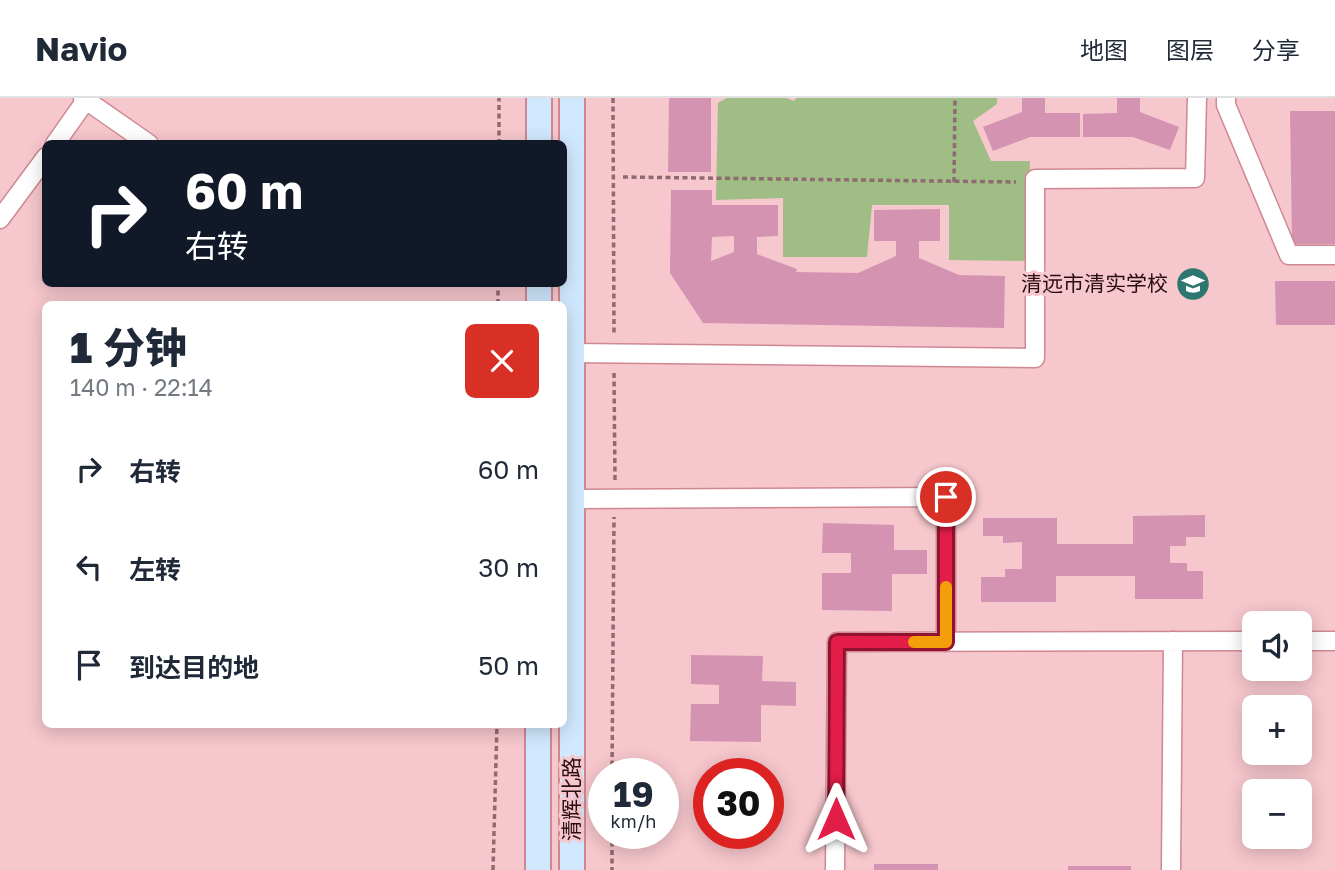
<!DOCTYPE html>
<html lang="zh">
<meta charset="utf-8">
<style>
:root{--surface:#fff;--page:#f6f6f7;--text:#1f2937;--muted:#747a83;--line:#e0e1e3}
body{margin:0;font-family:"Golos Text","Noto Sans SC",sans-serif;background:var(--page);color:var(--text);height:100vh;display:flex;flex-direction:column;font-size:26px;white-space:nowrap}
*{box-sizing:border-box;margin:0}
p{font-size:23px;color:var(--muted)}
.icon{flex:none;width:38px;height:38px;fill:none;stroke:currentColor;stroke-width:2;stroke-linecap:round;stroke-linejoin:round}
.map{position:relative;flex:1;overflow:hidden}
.panel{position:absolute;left:42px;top:203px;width:525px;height:427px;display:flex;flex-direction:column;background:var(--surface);border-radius:10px;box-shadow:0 4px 18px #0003}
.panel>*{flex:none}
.banner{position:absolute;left:42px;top:42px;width:525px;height:147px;border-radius:10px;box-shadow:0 4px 18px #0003;background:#111827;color:#fff;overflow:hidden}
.controls{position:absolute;left:1242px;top:513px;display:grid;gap:14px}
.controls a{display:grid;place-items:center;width:70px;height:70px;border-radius:10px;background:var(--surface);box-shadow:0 4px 18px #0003;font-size:35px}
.speed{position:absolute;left:588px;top:660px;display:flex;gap:14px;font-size:35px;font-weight:700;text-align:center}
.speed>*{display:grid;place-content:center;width:91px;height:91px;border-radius:50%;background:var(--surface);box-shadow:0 4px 18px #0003;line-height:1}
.speed small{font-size:18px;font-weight:400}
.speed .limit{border:10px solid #d22;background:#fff;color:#111}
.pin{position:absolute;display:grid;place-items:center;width:60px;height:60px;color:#fff;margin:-30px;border:4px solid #fff;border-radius:50%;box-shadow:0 2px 7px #0007}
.me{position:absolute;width:77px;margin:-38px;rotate:0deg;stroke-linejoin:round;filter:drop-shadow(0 0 5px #0008)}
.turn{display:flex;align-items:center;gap:24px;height:147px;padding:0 28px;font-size:32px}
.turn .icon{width:91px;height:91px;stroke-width:2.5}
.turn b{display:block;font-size:49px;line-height:60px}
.round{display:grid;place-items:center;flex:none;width:74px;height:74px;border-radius:10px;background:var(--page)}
.headline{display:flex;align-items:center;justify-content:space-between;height:119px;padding:0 28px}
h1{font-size:42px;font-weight:800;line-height:52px}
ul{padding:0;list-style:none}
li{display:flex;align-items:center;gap:21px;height:98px;padding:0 28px}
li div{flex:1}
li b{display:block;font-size:26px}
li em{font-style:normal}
header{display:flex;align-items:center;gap:42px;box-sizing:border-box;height:98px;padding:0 35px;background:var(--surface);border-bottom:2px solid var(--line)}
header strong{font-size:33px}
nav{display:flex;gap:38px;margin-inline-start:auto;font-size:24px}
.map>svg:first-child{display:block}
.green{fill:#a1bd86}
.building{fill:#d593b2;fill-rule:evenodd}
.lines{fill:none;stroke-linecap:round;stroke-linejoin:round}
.street-casing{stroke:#cf8892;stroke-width:21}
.secondary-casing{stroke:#cf8892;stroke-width:28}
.path{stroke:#8f6a70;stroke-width:3.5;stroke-dasharray:5 3.5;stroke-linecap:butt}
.street{stroke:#fff;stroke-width:18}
.secondary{stroke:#d0e8fe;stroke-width:24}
.route-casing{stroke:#92132f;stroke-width:18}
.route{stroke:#e11d48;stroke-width:12}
.slow{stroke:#f59e0b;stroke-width:12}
.labels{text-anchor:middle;stroke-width:6;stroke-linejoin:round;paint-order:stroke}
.poi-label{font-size:21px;fill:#280e13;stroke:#f6c7cd;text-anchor:end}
.street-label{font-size:21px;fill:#280e13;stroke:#f6c7cd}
</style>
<header>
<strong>Navio</strong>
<nav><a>地图</a><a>图层</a><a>分享</a></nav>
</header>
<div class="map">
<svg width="1335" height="772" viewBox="0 0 1335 772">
<rect width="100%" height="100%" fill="#f6c7cd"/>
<path class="green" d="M 727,0 L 786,0 L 794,3 L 796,0 L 997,0 L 997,6 L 973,23 L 991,63 L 1030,63 L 1026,163 L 949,162 L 949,107 L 872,107 L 867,159 L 783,159 L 783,100 L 716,102 L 718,5 Z"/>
<path class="building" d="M 669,0 L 711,0 L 711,74 L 668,74 Z
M 1022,0 L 1045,0 L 1045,15 L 1080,15 L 1080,39 L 1030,39 L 993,53 L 983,29 L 1022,14 Z
M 1117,0 L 1140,0 L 1140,14 L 1179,29 L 1170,52 L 1133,39 L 1083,39 L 1083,16 L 1117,15 Z
M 1290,13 L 1335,13 L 1335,146 L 1292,146 Z
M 671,92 L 712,92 L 712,107 L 778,107 L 778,138 L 757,139 L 757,156 L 797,171 L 796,174 L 858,175 L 896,158 L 896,143 L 874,143 L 874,112 L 940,111 L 940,143 L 919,143 L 919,160 L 959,177 L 1005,178 L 1004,230 L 703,225 L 670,175 ZM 734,138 L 734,154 L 711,163 L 712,139 Z
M 1275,183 L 1335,183 L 1335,227 L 1276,227 Z
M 1205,417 L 1205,439 L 1186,439 L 1186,448 L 1170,448 L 1170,465 L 1187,465 L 1187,473 L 1203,473 L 1203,501 L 1135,501 L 1135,478 L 1056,478 L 1056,504 L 981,504 L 981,479 L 1005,479 L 1005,471 L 1022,471 L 1022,444 L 1003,445 L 1003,438 L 983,438 L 983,420 L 1057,420 L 1057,446 L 1133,446 L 1133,418 Z
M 823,425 L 894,427 L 894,452 L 927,452 L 927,476 L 892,476 L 892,513 L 822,512 L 822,475 L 851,475 L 851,455 L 822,455 Z
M 691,557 L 763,558 L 762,583 L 796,584 L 796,608 L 761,607 L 761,644 L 690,643 L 691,606 L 719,606 L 719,587 L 691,586 Z
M 874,766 L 938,766 L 938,772 L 874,772 Z
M 1068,768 L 1131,768 L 1131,772 L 1068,772 Z"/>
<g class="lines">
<g class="street-casing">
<path id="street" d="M 83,0 L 149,46
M 1226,0 L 1226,7 L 1289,157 L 1335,157
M 55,46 L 86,2
M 0,121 L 46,59
M 572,255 L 1035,260 L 1035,81 L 1195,80 L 1197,0
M 572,401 L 946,399 L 946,544
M 1300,543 L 1335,543
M 835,772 L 837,544 L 1255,543
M 1171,772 L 1173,543"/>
</g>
<g class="secondary-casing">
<path id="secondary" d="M 539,46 L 539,0
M 539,206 L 539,186
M 538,772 L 538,626
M 572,772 L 572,0"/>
</g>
<path class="path" d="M 613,0 L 614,236
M 499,46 L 499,0
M 623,79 L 1016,84
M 954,84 L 955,0
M 498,206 L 498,186
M 614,275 L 615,383
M 612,676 L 614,419
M 612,735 L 612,772
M 493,772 L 497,626"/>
<use href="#street" class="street"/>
<use href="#secondary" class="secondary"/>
</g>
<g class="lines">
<g class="route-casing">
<path id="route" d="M 836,721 L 837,544 L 946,544 L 946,399"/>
</g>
<use href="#route" class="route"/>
<path class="slow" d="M 914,544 L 946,544 L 946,489"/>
</g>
<defs>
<g id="school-disc" transform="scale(1.75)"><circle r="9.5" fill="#2d7671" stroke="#f6c7cd"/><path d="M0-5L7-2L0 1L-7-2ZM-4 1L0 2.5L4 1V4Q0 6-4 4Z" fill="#fff"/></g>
</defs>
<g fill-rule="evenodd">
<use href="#school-disc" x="1193" y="186"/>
</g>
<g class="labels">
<g class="poi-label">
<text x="1168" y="193">清远市清实学校</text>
</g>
<g class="street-label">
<text transform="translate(572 701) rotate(-90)" y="7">清辉北路</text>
</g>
</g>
</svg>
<div class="controls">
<a><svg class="icon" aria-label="sound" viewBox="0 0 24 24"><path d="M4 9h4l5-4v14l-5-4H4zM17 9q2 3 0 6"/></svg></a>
<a>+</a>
<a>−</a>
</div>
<div class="speed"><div>19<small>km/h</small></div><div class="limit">30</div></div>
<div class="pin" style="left:946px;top:399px;background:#d93025"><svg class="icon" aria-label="arrive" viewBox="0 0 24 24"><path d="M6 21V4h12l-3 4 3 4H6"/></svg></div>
<svg class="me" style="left:836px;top:721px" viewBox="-20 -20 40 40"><path d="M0-17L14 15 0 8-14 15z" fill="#e11d48" stroke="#fff" stroke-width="4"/></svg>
<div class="banner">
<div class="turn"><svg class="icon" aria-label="right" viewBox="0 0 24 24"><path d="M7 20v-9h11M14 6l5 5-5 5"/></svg><div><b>60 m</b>右转</div></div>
</div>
<section class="panel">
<div class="headline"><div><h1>1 分钟</h1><p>140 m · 22:14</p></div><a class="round" style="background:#d93025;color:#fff"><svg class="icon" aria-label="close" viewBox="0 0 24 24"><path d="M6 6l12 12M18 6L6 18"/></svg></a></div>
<ul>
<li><svg class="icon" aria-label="right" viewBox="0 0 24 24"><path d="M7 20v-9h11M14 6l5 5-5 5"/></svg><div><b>右转</b></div><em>60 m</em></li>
<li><svg class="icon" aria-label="left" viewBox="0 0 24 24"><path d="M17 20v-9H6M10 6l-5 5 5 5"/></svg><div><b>左转</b></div><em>30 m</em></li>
<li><svg class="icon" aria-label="arrive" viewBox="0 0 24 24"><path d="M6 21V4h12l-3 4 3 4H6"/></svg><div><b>到达目的地</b></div><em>50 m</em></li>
</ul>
</section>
</div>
